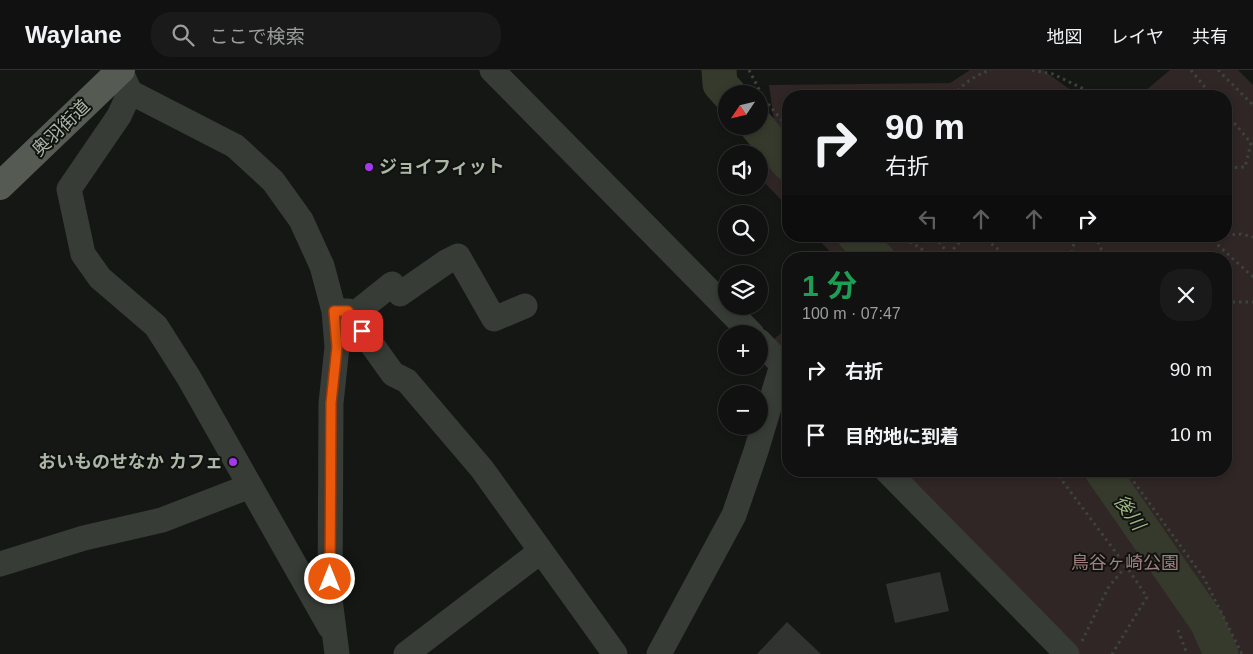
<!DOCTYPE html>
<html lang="ja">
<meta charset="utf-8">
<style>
:root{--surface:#101110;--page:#191a19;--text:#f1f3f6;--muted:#9c9d9f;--line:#303130}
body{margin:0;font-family:Helvetica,"Noto Sans JP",sans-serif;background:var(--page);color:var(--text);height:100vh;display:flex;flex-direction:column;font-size:19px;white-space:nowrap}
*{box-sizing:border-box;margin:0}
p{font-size:16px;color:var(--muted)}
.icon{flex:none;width:28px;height:28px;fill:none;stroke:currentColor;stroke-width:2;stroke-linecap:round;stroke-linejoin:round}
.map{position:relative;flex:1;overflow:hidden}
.sheet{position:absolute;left:782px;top:182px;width:450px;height:225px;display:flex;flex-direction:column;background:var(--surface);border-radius:20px;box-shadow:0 2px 8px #0003,0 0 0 1px var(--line)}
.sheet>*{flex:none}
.hud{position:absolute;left:782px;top:20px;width:450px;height:152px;border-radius:20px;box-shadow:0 2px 8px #0003,0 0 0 1px var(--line);background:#101110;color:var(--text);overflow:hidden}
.needle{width:32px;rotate:235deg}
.controls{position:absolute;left:718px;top:15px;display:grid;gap:10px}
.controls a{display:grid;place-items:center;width:50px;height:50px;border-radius:50%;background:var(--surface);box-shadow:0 2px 8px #0003,0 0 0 1px var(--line);font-size:25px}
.pin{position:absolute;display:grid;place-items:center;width:42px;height:42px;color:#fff;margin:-21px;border-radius:10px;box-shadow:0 2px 8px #0006}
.me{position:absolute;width:55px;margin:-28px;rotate:0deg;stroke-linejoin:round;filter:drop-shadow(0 0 4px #0008)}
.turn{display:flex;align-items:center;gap:18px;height:105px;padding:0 20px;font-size:22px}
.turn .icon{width:65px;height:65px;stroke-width:2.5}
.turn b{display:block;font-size:35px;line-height:42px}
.lanes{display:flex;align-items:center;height:48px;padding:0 20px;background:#0003;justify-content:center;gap:25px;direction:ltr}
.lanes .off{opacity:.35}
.round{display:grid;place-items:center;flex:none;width:52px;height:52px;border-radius:20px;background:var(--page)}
.headline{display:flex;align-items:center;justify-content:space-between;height:85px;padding:0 20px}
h1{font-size:30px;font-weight:700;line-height:38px;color:#1e9e55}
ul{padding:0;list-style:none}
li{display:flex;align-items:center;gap:15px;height:65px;padding:0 20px}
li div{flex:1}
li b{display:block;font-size:19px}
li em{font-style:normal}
header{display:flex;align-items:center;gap:30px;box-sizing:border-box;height:70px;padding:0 25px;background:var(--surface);border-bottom:1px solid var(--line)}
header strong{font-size:24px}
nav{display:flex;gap:28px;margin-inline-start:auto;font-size:18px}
.search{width:350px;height:45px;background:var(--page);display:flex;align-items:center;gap:12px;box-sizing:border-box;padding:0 18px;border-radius:20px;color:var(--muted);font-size:19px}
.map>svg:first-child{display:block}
.green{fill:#2f2625}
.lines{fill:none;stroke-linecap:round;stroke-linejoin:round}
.river{stroke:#353a2c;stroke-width:35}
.building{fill:#303330}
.path{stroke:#3e433c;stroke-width:3;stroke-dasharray:2.5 4;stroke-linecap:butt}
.minor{stroke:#373c36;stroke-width:25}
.major{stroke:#555b52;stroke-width:28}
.route-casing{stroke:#983908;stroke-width:12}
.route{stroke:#ea580c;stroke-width:9}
.poi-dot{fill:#a637ed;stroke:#101210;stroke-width:2}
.labels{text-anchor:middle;stroke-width:4;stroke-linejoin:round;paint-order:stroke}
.street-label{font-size:18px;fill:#adb7a7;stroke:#101210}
.poi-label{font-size:18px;font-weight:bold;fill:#adb7a7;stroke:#101210;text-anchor:start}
.park-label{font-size:18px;fill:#a17f7f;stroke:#101210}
.water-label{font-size:19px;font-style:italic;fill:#9cb17f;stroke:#101210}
</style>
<header>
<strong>Waylane</strong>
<div class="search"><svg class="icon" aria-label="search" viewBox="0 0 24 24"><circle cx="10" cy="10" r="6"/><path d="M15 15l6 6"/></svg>ここで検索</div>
<nav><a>地図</a><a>レイヤ</a><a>共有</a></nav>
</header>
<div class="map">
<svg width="1253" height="584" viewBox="0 0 1253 584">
<rect width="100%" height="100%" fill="#151715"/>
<path class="green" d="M 970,0 L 1043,0 L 1079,26 L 789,26 L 789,138 L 759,107 L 775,58 L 769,15 L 950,13 Z
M 1170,0 L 1238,0 L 1253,15 L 1253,584 L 1067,584 L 887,401 L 1226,401 L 1226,189 L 837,189 L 815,166 L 1226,166 L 1226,26 L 1139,26 Z
M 789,256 L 789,301 L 765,277 Z"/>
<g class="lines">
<path class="river" d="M 719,0 L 720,14 L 729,24
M 757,56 L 789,94
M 855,166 L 878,189
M 1102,401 L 1207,552 L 1221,584"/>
</g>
<path class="building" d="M 940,502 L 949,541 L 895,553 L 886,514 Z
M 787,552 L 821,584 L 757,584 Z"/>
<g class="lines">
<path class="path" d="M 749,0 L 764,29 L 789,59
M 1032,0 L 1053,4 L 1098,26
M 1191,0 L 1212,26
M 1218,0 L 1253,35
M 954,26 C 960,15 979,3 991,0
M 1226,43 L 1251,73 L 1245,97 L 1226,98
M 1226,165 L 1241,164 L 1253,167
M 898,166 L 919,177 L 934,189
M 936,166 L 938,171 L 953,189
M 981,166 L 997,178 L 1001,189
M 1095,166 L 1106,189
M 1208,166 L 1253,207
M 949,184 L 965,166
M 1070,189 L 1076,166
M 1226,232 L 1253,232
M 1055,401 L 1126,496 L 1147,527 L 1112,584
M 1126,401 L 1204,508 L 1242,584
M 1178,560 L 1187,584
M 1082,571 L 1108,518 L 1126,496"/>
<path class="minor" d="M 120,0 L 130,22 L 235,76 L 273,111 L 301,150 L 322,196 L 334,241 L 337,277 L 331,333 L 330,529 L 337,584
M 492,0 L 752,264
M 130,22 L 119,46 L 69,119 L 83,184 L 100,208 L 156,256 L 189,308 L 330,557
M 334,241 L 348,241 L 393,304 L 407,311 L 482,399 L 615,584
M 352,246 L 392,214 L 400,224 L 446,192 L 458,186 L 494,249 L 525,236
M 759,271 L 789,302
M 887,401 L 1067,584
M 0,494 L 84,468 L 162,450 L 250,416
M 406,584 L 541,481
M 659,584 L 734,445 L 756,381 L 782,295"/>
<path class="major" d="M 0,116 L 121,0"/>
</g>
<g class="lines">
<g class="route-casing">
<path id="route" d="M 330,509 L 331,333 L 337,277 L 334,241 L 348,241 L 362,261"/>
</g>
<use href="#route" class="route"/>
</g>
<g class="poi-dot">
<circle cx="369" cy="97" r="5"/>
<circle cx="233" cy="392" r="5"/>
</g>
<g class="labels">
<g class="street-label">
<text transform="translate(61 58) rotate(-44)" y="6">奥羽街道</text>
</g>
<g class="poi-label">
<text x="379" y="103">ジョイフィット</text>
<text x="223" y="398" text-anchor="end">おいものせなか カフェ</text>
</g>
<g class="park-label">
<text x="1125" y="499">鳥谷ヶ崎公園</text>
</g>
<g class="water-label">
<text transform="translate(1130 442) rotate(55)" y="7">後川</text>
</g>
</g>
</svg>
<div class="controls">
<a><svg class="needle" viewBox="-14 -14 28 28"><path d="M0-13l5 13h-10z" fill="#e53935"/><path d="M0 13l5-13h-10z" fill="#9c9d9f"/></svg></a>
<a><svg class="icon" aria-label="sound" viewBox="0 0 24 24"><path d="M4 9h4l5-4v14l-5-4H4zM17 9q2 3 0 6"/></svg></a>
<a><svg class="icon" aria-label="search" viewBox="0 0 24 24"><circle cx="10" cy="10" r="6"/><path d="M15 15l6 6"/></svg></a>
<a><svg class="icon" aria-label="layers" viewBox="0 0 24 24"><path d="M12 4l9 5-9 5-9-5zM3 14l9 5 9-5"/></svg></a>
<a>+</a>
<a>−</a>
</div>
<div class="pin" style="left:362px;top:261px;background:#d93025"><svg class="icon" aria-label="arrive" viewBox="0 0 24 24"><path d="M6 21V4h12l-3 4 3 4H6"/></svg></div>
<svg class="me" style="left:330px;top:509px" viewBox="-20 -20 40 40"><circle r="17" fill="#ea580c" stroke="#fff" stroke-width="3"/><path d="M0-11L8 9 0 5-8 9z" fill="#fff"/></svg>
<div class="hud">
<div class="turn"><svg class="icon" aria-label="right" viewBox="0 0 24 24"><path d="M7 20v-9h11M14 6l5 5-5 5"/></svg><div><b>90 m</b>右折</div></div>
<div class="lanes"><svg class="icon off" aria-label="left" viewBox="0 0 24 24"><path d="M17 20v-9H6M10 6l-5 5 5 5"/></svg><svg class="icon off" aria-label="ahead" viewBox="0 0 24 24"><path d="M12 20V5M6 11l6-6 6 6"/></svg><svg class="icon off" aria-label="ahead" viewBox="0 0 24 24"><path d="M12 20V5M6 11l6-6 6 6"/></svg><svg class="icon" aria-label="right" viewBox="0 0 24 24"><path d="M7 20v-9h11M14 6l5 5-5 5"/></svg></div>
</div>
<section class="sheet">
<div class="headline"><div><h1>1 分</h1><p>100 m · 07:47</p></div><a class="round"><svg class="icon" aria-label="close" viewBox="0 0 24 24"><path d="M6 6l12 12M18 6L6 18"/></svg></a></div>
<ul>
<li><svg class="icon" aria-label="right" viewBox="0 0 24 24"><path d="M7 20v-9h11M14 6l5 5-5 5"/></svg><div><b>右折</b></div><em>90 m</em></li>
<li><svg class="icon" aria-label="arrive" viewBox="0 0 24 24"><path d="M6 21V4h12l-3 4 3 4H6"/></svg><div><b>目的地に到着</b></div><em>10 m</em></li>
</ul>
</section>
</div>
